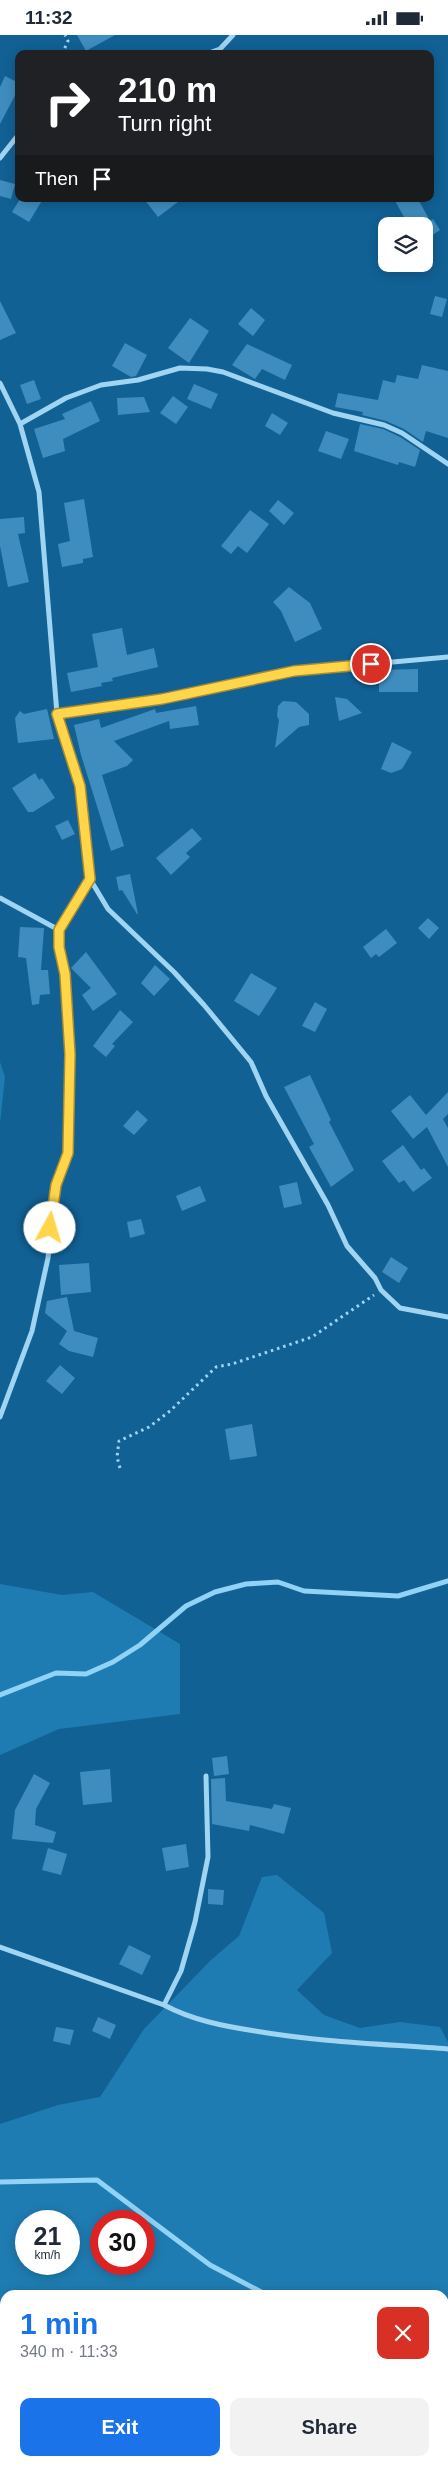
<!DOCTYPE html>
<meta charset="utf-8">
<style>
:root{--surface:#fff;--page:#f2f2f3;--text:#1f2937;--muted:#747a83;--accent:#1a73e8}
body{margin:0;font-family:Arial,sans-serif;background:var(--page);color:var(--text);height:100vh;display:flex;flex-direction:column;font-size:19px;white-space:nowrap}
*{box-sizing:border-box;margin:0}
p{font-size:16px;color:var(--muted)}
.icon{flex:none;width:28px;height:28px;fill:none;stroke:currentColor;stroke-width:2;stroke-linecap:round;stroke-linejoin:round}
.map{position:relative;flex:1;overflow:hidden}
.drawer{position:absolute;left:0px;top:2255px;width:449px;height:176px;display:flex;flex-direction:column;background:var(--surface);border-radius:15px 15px 0 0;box-shadow:0 2px 12px #0003}
.drawer>*{flex:none}
.banner{position:absolute;left:15px;top:15px;width:419px;height:152px;border-radius:10px;box-shadow:0 2px 12px #0003;background:#202124;color:#fff;overflow:hidden}
.tools{position:absolute;left:378px;top:182px;display:grid;gap:10px}
.tools a{display:grid;place-items:center;width:55px;height:55px;border-radius:10px;background:var(--surface);box-shadow:0 2px 12px #0003;font-size:25px}
.speed{position:absolute;left:15px;top:2175px;display:flex;gap:10px;font-size:25px;font-weight:700;text-align:center}
.speed>*{display:grid;place-content:center;width:65px;height:65px;border-radius:50%;background:var(--surface);box-shadow:0 2px 12px #0003;line-height:1}
.speed small{font-size:12px;font-weight:400}
.speed .limit{border:8px solid #d22;background:#fff;color:#111}
.pin{position:absolute;display:grid;place-items:center;width:42px;height:42px;color:#fff;margin:-21px;border:2px solid #fff;border-radius:50%;box-shadow:0 1px 5px #0007}
.me{position:absolute;width:55px;margin:-28px;rotate:6deg;stroke-linejoin:round;filter:drop-shadow(0 0 4px #0008)}
.turn{display:flex;align-items:center;gap:18px;height:105px;padding:0 20px;font-size:22px}
.turn .icon{width:65px;height:65px;stroke-width:2.5}
.turn b{display:block;font-size:35px;line-height:42px}
.then{display:flex;align-items:center;height:48px;padding:0 20px;background:#0003;gap:10px;font-size:19px}
.round{display:grid;place-items:center;flex:none;width:52px;height:52px;border-radius:10px;background:var(--page)}
.overview{display:flex;align-items:center;justify-content:space-between;height:85px;padding:0 20px}
h1{font-size:30px;font-weight:600;line-height:38px;color:var(--accent)}
.cta{display:flex;gap:10px;margin-top:auto;padding:10px 20px}
.cta a{flex:1;height:58px;border-radius:10px;background:var(--accent);color:#fff;font-size:20px;font-weight:600;line-height:58px;text-align:center}
.cta a+a{background:var(--page);color:var(--text)}
.status{display:flex;justify-content:space-between;align-items:center;height:35px;padding:0 25px;background:var(--surface);direction:ltr}
.status svg{height:14px;fill:currentColor}
.map>svg:first-child{display:block}
.green{fill:#1f7cb2;fill-rule:evenodd}
.lines{fill:none;stroke-linecap:round;stroke-linejoin:round}
.stream{stroke:#91d2f7;stroke-width:5}
.building{fill:#3e8dbe}
.path{stroke:#9fd4f3;stroke-width:3;stroke-dasharray:2.5 4;stroke-linecap:butt}
.street{stroke:#9fd4f3;stroke-width:5}
.route-casing{stroke:#a68a30;stroke-width:12}
.route{stroke:#ffd54a;stroke-width:9}
</style>
<div class="status"><b>11:32</b><svg viewBox="0 0 49 12"><path d="M0 12V9h3v3zM5 12V6h3v6zM10 12V3h3v9zM15 12V0h3v12zM26 1h20v11H26zM47 4h2v5h-2z"/></svg></div>
<div class="map">
<svg width="448" height="2431" viewBox="0 0 448 2431">
<rect width="100%" height="100%" fill="#116195"/>
<path class="green" d="M 0,1027 L 5,1042 L 0,1088 Z
M 0,1549 L 62,1560 L 93,1557 L 180,1609 L 180,1679 L 59,1694 L 0,1720 Z
M 277,1840 L 324,1878 L 332,1918 L 297,1955 L 324,1980 L 360,1993 L 400,1987 L 440,1992 L 448,2007 L 448,2431 L 144,2431 L 138,2426 L 444,2426 L 444,2260 L 5,2260 L 5,2426 L 57,2426 L 51,2431 L 0,2431 L 0,2089 L 58,2070 L 100,2062 L 144,1994 L 211,1925 L 239,1901 L 262,1842 ZM 26,2186 L 69,2186 L 69,2229 L 26,2229 ZM 101,2186 L 144,2186 L 144,2229 L 101,2229 Z"/>
<g class="lines">
<path class="stream" d="M 0,1660 L 56,1638 L 86,1639 L 113,1627 L 140,1610 L 186,1571 L 215,1557 L 246,1549 L 278,1547 L 304,1556 L 398,1561 L 448,1546
M 0,2147 L 97,2145 L 210,2230 L 267,2260
M 444,2325 L 448,2326"/>
</g>
<path class="building" d="M 77,0 L 115,0 L 86,16 Z
M 5,41 L 19,48 L 19,53 L 0,89 L 0,52 Z
M 0,145 L 15,149 L 11,164 L 0,161 Z
M 20,164 L 43,164 L 29,187 L 12,177 Z
M 144,164 L 182,164 L 158,182 Z
M 394,164 L 418,164 L 430,186 L 433,184 L 440,195 L 424,206 L 424,191 L 409,191 Z
M 435,261 L 447,264 L 442,282 L 430,279 Z
M 0,266 L 16,298 L 0,305 Z
M 251,273 L 265,285 L 253,301 L 238,289 Z
M 190,283 L 209,296 L 189,328 L 168,313 Z
M 125,308 L 147,320 L 136,341 L 131,342 L 112,331 Z
M 247,309 L 292,330 L 285,345 L 262,334 L 255,344 L 232,330 Z
M 422,330 L 448,336 L 448,403 L 426,396 L 423,407 L 404,394 L 386,386 L 362,380 L 363,377 L 335,372 L 338,358 L 378,365 L 383,345 L 395,348 L 397,340 L 418,344 Z
M 34,345 L 41,364 L 27,369 L 20,350 Z
M 194,349 L 218,359 L 211,374 L 187,364 Z
M 173,361 L 188,372 L 176,389 L 160,378 Z
M 144,362 L 150,377 L 118,380 L 117,363 Z
M 91,366 L 100,386 L 63,404 L 65,416 L 43,423 L 34,394 L 65,384 L 62,379 Z
M 272,378 L 288,388 L 280,400 L 265,391 Z
M 360,389 L 383,394 L 400,402 L 420,415 L 415,432 L 399,427 L 398,430 L 354,416 Z
M 326,396 L 349,404 L 341,424 L 318,416 Z
M 84,464 L 93,522 L 83,524 L 83,528 L 62,532 L 58,509 L 70,506 L 64,468 Z
M 278,465 L 294,478 L 284,490 L 269,476 Z
M 250,475 L 269,489 L 247,518 L 238,511 L 231,519 L 221,511 Z
M 24,482 L 25,498 L 18,499 L 29,547 L 8,552 L 0,511 L 0,484 Z
M 289,552 L 310,568 L 322,594 L 295,607 L 281,576 L 273,567 Z
M 122,593 L 127,620 L 154,613 L 158,632 L 112,643 L 113,646 L 101,648 L 102,651 L 71,657 L 67,638 L 98,632 L 92,599 Z
M 418,634 L 418,657 L 379,657 L 379,635 Z
M 335,662 L 347,664 L 362,678 L 339,686 Z
M 283,666 L 296,667 L 309,679 L 309,690 L 299,692 L 275,713 L 279,685 L 277,681 L 278,671 Z
M 196,671 L 199,690 L 170,694 L 169,686 L 114,706 L 133,725 L 127,731 L 102,740 L 124,811 L 111,816 L 81,720 L 74,690 L 99,684 L 101,693 L 155,674 L 156,678 Z
M 47,674 L 54,704 L 18,708 L 15,683 L 20,676 L 24,679 Z
M 392,707 L 412,717 L 402,734 L 391,738 L 381,734 Z
M 35,738 L 39,745 L 42,743 L 55,763 L 33,777 L 28,777 L 12,753 Z
M 68,785 L 75,799 L 62,805 L 55,791 Z
M 192,793 L 202,804 L 186,818 L 190,822 L 171,840 L 156,823 Z
M 130,839 L 138,879 L 137,879 L 122,855 L 119,856 L 116,842 Z
M 428,883 L 439,893 L 429,904 L 418,893 Z
M 20,892 L 44,893 L 41,935 L 48,935 L 50,959 L 40,960 L 39,969 L 32,970 L 26,923 L 18,922 Z
M 386,894 L 397,908 L 379,922 L 376,919 L 371,923 L 363,912 Z
M 86,917 L 117,959 L 93,976 L 82,960 L 91,953 L 71,933 Z
M 155,930 L 170,944 L 154,961 L 141,948 Z
M 251,938 L 277,953 L 259,981 L 234,966 Z
M 315,967 L 327,974 L 315,997 L 302,991 Z
M 120,975 L 133,987 L 112,1009 L 115,1011 L 106,1022 L 93,1011 Z
M 310,1040 L 331,1085 L 329,1087 L 354,1135 L 331,1152 L 309,1112 L 314,1109 L 284,1052 Z
M 448,1057 L 448,1079 L 443,1084 L 448,1093 L 448,1132 L 427,1092 L 413,1104 L 391,1076 L 410,1060 L 426,1080 Z
M 137,1075 L 148,1085 L 134,1100 L 123,1091 Z
M 403,1110 L 421,1135 L 424,1133 L 432,1143 L 413,1157 L 404,1145 L 399,1148 L 382,1126 Z
M 297,1147 L 302,1169 L 284,1173 L 279,1151 Z
M 200,1151 L 206,1166 L 182,1176 L 176,1161 Z
M 141,1184 L 145,1199 L 130,1203 L 127,1187 Z
M 391,1222 L 408,1233 L 399,1248 L 382,1237 Z
M 89,1228 L 91,1257 L 61,1260 L 59,1230 Z
M 67,1262 L 74,1296 L 98,1303 L 93,1322 L 69,1316 L 59,1309 L 67,1296 L 45,1278 L 47,1266 Z
M 60,1330 L 75,1343 L 62,1359 L 46,1346 Z
M 252,1389 L 257,1421 L 230,1425 L 225,1394 Z
M 227,1721 L 229,1739 L 214,1741 L 212,1723 Z
M 110,1734 L 112,1767 L 83,1770 L 80,1737 Z
M 34,1739 L 50,1748 L 36,1774 L 35,1790 L 56,1797 L 53,1808 L 12,1804 L 15,1775 Z
M 225,1743 L 226,1766 L 272,1774 L 274,1769 L 291,1773 L 284,1799 L 250,1790 L 249,1796 L 212,1789 L 211,1744 Z
M 186,1809 L 189,1832 L 166,1836 L 162,1813 Z
M 48,1813 L 67,1819 L 61,1840 L 42,1835 Z
M 208,1854 L 224,1855 L 223,1870 L 208,1869 Z
M 129,1910 L 151,1921 L 142,1940 L 119,1929 Z
M 98,1982 L 116,1990 L 110,2004 L 92,1996 Z
M 56,1992 L 74,1995 L 70,2010 L 53,2006 Z"/>
<g class="lines">
<path class="path" d="M 62,19 L 68,6 L 65,0
M 120,1433 L 117,1422 L 119,1406 L 149,1392 L 170,1376 L 216,1332 L 232,1329 L 312,1302 L 374,1260
M 0,2304 L 5,2310
M 128,2426 L 133,2431"/>
<path class="street" d="M 206,19 L 220,14 L 233,0
M 0,123 L 19,99
M 0,348 L 20,389 L 39,457 L 57,679
M 20,389 L 66,363 L 101,350 L 138,345 L 180,333 L 207,334 L 223,337 L 333,378 L 384,390 L 402,398 L 448,429
M 90,844 L 108,874 L 174,937 L 204,970 L 251,1027 L 266,1061 L 328,1170 L 347,1211 L 375,1243 L 381,1255 L 400,1273 L 448,1282
M 0,863 L 59,895
M 0,1382 L 32,1296 L 48,1223 L 56,1150 L 68,1118 L 70,1019 L 65,939 L 59,912 L 59,895 L 90,844 L 80,751 L 57,679 L 162,664 L 294,636 L 448,622
M 0,1912 L 164,1970 C 192,1985 223,1991 255,1996 C 319,2007 384,2009 448,2014
M 164,1970 L 181,1936 L 195,1887 L 208,1822 L 206,1741"/>
</g>
<g class="lines">
<g class="route-casing">
<path id="route" d="M 50,1193 L 56,1150 L 68,1118 L 70,1019 L 65,939 L 59,912 L 59,895 L 90,844 L 80,751 L 57,679 L 162,664 L 294,636 L 371,629"/>
</g>
<use href="#route" class="route"/>
</g>
</svg>
<div class="tools">
<a><svg class="icon" aria-label="layers" viewBox="0 0 24 24"><path d="M12 4l9 5-9 5-9-5zM3 14l9 5 9-5"/></svg></a>
</div>
<div class="speed"><div>21<small>km/h</small></div><div class="limit">30</div></div>
<div class="pin" style="left:371px;top:629px;background:#d93025"><svg class="icon" aria-label="arrive" viewBox="0 0 24 24"><path d="M6 21V4h12l-3 4 3 4H6"/></svg></div>
<svg class="me" style="left:50px;top:1193px" viewBox="-20 -20 40 40"><circle r="19" fill="#fff"/><path d="M0-13L10 11 0 6-10 11z" fill="#ffd54a"/></svg>
<div class="banner">
<div class="turn"><svg class="icon" aria-label="right" viewBox="0 0 24 24"><path d="M7 20v-9h11M14 6l5 5-5 5"/></svg><div><b>210 m</b>Turn right</div></div>
<div class="then">Then<svg class="icon" aria-label="arrive" viewBox="0 0 24 24"><path d="M6 21V4h12l-3 4 3 4H6"/></svg></div>
</div>
<section class="drawer">
<div class="overview"><div><h1>1 min</h1><p>340 m · 11:33</p></div><a class="round" style="background:#d93025;color:#fff"><svg class="icon" aria-label="close" viewBox="0 0 24 24"><path d="M6 6l12 12M18 6L6 18"/></svg></a></div>
<div class="cta"><a>Exit</a><a>Share</a></div>
</section>
</div>
